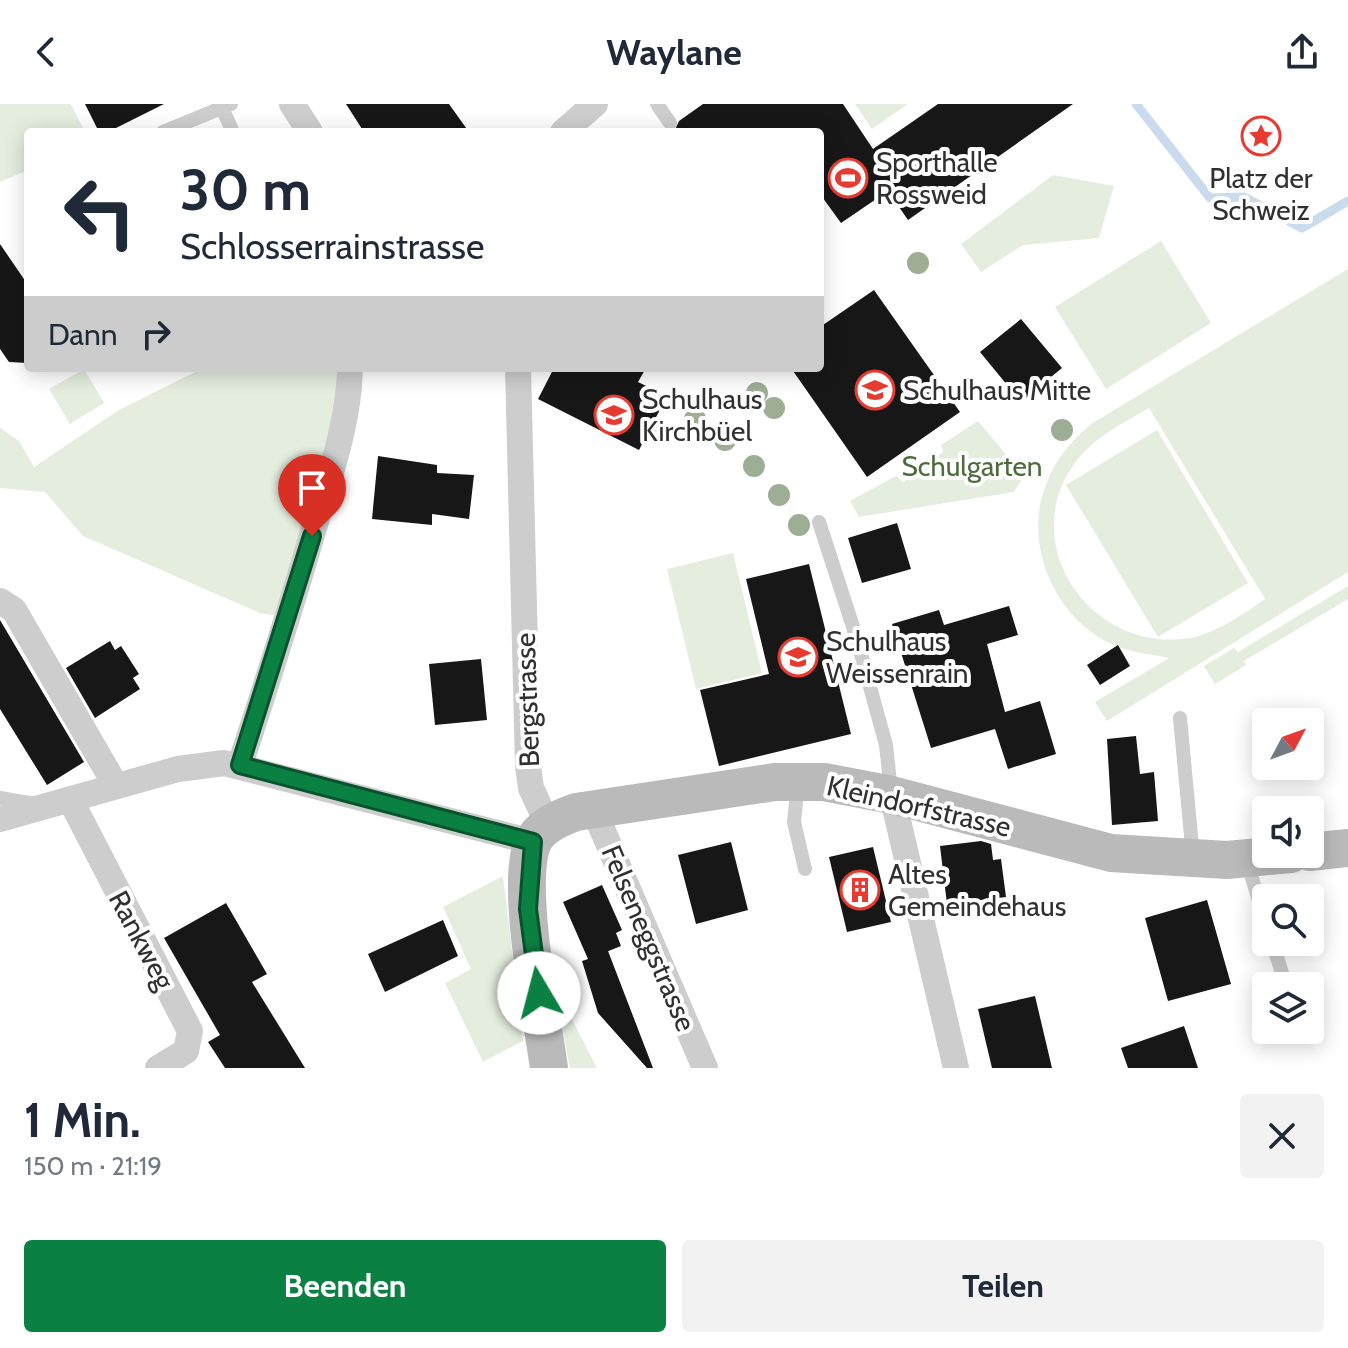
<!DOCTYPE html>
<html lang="de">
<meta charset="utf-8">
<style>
:root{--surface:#fff;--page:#f2f2f3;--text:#1f2937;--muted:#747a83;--accent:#0b8043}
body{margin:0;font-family:Cabin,sans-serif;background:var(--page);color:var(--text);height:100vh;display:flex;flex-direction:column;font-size:30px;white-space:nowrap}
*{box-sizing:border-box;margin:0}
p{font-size:26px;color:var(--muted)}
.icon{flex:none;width:44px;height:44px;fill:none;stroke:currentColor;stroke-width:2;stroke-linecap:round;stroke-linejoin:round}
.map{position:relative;height:964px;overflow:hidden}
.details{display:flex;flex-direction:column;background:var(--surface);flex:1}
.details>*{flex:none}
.hud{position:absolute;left:24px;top:24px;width:800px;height:244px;border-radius:8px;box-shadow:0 4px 20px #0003;background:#fff;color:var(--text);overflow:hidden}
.needle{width:52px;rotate:49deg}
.controls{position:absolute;left:1252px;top:604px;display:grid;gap:16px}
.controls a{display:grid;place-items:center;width:72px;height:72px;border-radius:8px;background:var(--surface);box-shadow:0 4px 20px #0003;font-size:40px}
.pin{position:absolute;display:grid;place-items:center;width:68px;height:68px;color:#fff;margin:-82px -34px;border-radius:50% 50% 50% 0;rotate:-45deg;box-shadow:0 0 8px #0007}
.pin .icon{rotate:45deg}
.me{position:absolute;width:88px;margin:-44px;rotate:352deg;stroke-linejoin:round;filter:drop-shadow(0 0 6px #0008)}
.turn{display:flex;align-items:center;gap:28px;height:168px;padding:0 24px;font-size:36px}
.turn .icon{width:104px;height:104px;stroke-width:2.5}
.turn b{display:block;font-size:56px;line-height:68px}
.then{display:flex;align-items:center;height:76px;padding:0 24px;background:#0003;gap:16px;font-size:30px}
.round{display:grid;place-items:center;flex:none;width:84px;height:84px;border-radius:8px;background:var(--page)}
.head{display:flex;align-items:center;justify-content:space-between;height:136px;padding:0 24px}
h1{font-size:48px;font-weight:700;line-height:60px}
.cta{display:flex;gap:16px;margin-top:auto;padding:16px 24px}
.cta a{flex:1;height:92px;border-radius:8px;background:var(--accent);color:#fff;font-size:32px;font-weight:700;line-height:92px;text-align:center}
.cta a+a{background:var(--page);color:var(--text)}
header{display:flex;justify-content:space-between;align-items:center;height:104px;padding:0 24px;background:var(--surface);font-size:36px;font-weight:700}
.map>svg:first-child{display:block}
.green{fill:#e4edde;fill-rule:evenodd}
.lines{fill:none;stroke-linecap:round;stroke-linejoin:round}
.stream{stroke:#cadbed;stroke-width:9}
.building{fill:#171717}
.lane{stroke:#cdcdcd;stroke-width:14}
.street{stroke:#cdcdcd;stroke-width:26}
.secondary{stroke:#bababa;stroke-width:38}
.tree{fill:#9dae94}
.route-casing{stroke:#07532c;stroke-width:20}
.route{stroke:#0b8043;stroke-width:14}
.labels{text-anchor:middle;stroke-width:8;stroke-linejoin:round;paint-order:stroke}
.poi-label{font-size:28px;fill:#303030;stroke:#fff;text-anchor:start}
.park-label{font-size:28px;fill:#4d6c3c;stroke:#fff}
.street-label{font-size:28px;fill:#303030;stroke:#fff}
</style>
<header><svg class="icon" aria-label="back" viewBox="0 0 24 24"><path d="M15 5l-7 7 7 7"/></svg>Waylane<svg class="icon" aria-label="share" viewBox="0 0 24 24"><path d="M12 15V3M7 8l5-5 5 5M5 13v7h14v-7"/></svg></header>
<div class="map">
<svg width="1348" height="964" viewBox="0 0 1348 964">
<rect width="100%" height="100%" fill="#fff"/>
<path class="green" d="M 0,0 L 71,0 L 85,28 L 28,28 L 28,66 L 0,78 Z
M 855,0 L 908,0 L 872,25 Z
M 1053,71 L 1114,82 L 1099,134 L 1023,141 L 981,168 L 961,140 Z
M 1161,137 L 1211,219 L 1106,285 L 1055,203 Z
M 1348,165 L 1348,468 L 1107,617 L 1095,598 L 1169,554 C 1151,550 1133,549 1116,542 C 1055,517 1021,439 1047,378 C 1056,354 1072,337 1091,320 ZM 1149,304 L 1265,495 C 1244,510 1216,529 1190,534 C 1085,551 1009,428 1084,348 C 1102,329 1127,317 1149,304 Z
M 203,264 L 341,264 L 341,283 L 279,512 L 260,509 L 83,432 L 45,388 L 0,384 L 0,324 L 19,337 L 34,363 L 119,306 Z
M 84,265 L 104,299 L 70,320 L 49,285 Z
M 978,317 L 1024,372 L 1014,388 L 859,413 L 850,397 L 896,372 L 903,378 L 943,348 L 941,341 Z
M 1157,326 L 1248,479 L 1158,533 L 1066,381 Z
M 733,449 L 762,569 L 696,585 L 667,465 Z
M 1348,482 L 1348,495 L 1244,557 L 1246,561 L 1215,580 L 1204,562 L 1234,544 L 1238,548 Z
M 503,772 L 523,937 L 483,958 L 445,879 L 471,865 L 443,803 Z
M 564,900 L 597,964 L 570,964 L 561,916 Z"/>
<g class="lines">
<path class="stream" d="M 1136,0 L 1210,94 L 1244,93 L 1302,124 L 1348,97"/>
</g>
<path class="building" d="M 85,0 L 164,0 L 108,28 L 99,28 Z
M 346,0 L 449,0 L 469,28 L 364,28 Z
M 703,0 L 843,0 L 873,45 L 938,0 L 1073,0 L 908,116 L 888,87 L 841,119 L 820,90 L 820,28 L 674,28 L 679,17 Z
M 0,140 L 28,181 L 28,259 L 9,258 L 0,245 Z
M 874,186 L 960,308 L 867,373 L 791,264 L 820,264 L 820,223 Z
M 1021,215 L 1062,264 L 1021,298 L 980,248 Z
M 554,264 L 646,264 L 638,278 L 667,292 L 639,346 L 538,295 Z
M 378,352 L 437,361 L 437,369 L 474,371 L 469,415 L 432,410 L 432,421 L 372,415 Z
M 897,419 L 911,465 L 862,479 L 848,434 Z
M 809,460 L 851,630 L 719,662 L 700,586 L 769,570 L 746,475 Z
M 1009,502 L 1018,531 L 987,540 L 1005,608 L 1040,597 L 1056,650 L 1008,665 L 995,625 L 931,644 L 892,520 L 939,506 L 944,521 Z
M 0,516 L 84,658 L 47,681 L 0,605 Z
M 110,537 L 115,546 L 121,542 L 139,570 L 133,574 L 140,585 L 95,614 L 66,564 Z
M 1118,541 L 1130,562 L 1100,581 L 1087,561 Z
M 481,555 L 487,616 L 435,621 L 429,560 Z
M 1136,632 L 1140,670 L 1154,668 L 1158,717 L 1112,721 L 1107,635 Z
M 981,737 L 991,740 L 993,756 L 1001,755 L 1006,793 L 947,800 L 940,742 Z
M 731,738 L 748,806 L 696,820 L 678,751 Z
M 873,743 L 891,818 L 847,828 L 829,753 Z
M 602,781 L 622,826 L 616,829 L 621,842 L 596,852 L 608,847 L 653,964 L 647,964 L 598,909 L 582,857 L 588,855 L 563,798 Z
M 1207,796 L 1231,880 L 1168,897 L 1145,814 Z
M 226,799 L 267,870 L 252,878 L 305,964 L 225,964 L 208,938 L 220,931 L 164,834 Z
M 443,816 L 458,852 L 385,888 L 368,850 Z
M 1035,892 L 1052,964 L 992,964 L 978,905 Z
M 1184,922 L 1198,964 L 1128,964 L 1121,944 Z"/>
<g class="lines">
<path class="lane" d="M 657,0 L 670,19
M 222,4 L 233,28
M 163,28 L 231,0
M 819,418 L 856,532 L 886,641 L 891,687
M 1180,614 L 1193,753
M 798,678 L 794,718 L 805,765
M 0,694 L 35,700
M 1246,755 L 1266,819
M 1272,838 L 1283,872"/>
<path class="street" d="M 292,0 L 310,28
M 563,28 L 595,0
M 518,264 L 528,662 L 531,684 L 548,721
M 0,497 L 14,506 L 116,682
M 240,661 C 267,579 293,497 317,414 C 332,365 349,316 350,264
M 892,691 L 956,964
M 71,697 L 190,927 L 186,947 L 158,964
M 593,704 L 705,964
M 0,715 L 178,665 L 224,659 L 533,738"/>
<path class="secondary" d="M 1310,748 L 1348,744
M 549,964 C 542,912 516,785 532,740 C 539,722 560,714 576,708 L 775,678 L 824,678 L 892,691 L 1111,749 L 1227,756 L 1291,750"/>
</g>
<g class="tree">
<circle cx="918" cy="159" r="11"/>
<circle cx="757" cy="289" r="11"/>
<circle cx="774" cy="304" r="11"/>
<circle cx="695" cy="315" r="11"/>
<circle cx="1062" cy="326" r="11"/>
<circle cx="662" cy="329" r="11"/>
<circle cx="725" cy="336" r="11"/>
<circle cx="754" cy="362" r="11"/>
<circle cx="779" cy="391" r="11"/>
<circle cx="799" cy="421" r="11"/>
</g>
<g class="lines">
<g class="route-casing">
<path id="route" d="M 312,432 L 240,661 L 533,738 L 528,805 L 539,889"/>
</g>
<use href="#route" class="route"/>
</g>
<defs>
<g id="sight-ring" transform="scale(2)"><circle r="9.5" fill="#fff" stroke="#e73b32" stroke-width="1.5"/><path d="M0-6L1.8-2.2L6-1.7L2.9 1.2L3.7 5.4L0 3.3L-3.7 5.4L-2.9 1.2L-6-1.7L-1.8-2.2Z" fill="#e73b32"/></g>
<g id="stadium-ring" transform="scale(2)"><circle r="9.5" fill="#fff" stroke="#e73b32" stroke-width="1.5"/><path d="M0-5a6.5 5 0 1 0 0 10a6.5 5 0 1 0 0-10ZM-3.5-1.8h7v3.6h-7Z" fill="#e73b32"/></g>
<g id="school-ring" transform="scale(2)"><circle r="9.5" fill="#fff" stroke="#e73b32" stroke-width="1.5"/><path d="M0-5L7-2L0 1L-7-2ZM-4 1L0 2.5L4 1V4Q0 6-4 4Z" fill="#e73b32"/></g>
<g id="building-ring" transform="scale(2)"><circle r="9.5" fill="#fff" stroke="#e73b32" stroke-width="1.5"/><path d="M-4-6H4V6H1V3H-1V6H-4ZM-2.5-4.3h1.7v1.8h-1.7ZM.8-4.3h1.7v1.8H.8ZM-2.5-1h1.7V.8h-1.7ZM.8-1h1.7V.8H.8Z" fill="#e73b32"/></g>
</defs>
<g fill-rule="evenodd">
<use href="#sight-ring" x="1261" y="32"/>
<use href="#stadium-ring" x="848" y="74"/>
<use href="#school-ring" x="875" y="286"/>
<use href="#school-ring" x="614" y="311"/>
<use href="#school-ring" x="798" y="553"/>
<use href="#building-ring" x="860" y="786"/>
</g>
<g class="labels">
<g class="poi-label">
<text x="876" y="68">Sporthalle<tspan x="876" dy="32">Rossweid</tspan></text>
<text x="1261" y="84" text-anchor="middle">Platz der<tspan x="1261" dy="32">Schweiz</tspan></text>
<text x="903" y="296">Schulhaus Mitte</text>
<text x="642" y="305">Schulhaus<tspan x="642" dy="32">Kirchbüel</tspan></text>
<text x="826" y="547">Schulhaus<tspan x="826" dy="32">Weissenrain</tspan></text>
<text x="888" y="780">Altes<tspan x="888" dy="32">Gemeindehaus</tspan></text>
</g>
<g class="park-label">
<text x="972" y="372">Schulgarten</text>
</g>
<g class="street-label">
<text transform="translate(527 596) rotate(-92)" y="10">Bergstrasse</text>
<text transform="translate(919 702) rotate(13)" y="10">Kleindorfstrasse</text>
<text transform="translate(649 834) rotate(67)" y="10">Felseneggstrasse</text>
<text transform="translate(142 836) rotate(62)" y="10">Rankweg</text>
</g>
</g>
</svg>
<div class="controls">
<a><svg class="needle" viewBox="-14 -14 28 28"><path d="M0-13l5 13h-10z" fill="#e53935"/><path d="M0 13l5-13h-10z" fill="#747a83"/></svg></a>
<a><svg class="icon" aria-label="sound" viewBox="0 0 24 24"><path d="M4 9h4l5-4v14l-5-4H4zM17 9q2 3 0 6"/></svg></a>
<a><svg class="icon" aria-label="search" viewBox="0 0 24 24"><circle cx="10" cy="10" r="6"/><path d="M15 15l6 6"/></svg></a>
<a><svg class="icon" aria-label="layers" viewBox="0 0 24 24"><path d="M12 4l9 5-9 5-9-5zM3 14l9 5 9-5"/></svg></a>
</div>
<div class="pin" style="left:312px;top:432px;background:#d93025"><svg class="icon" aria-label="arrive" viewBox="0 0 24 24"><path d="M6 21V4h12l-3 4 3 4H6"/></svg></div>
<svg class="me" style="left:539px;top:889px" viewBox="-20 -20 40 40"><circle r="19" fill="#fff"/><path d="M0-13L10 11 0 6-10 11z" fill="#0b8043"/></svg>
<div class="hud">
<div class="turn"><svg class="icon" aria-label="left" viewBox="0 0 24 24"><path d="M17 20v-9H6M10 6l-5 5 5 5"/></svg><div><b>30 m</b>Schlosserrainstrasse</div></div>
<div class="then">Dann<svg class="icon" aria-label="right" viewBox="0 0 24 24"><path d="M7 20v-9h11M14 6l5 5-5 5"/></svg></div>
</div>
</div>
<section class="details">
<div class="head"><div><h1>1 Min.</h1><p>150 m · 21:19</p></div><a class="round"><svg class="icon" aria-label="close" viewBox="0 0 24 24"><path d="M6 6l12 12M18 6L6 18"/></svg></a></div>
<div class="cta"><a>Beenden</a><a>Teilen</a></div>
</section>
